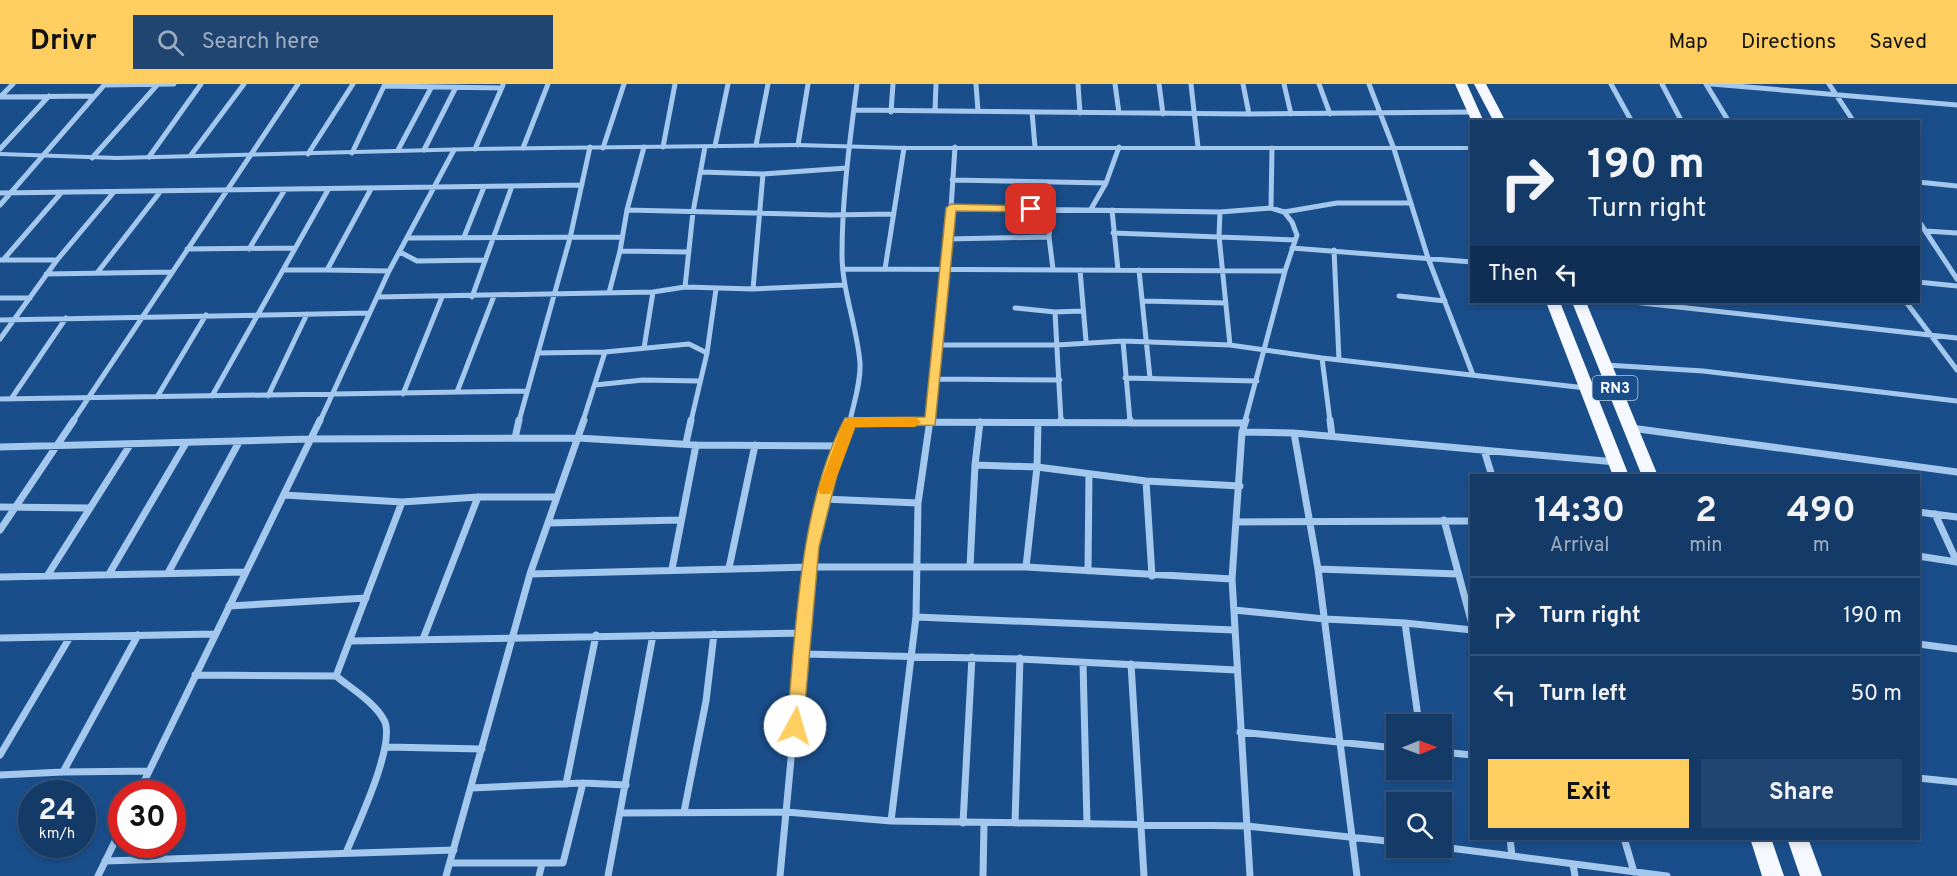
<!DOCTYPE html>
<style>
:root{--surface:#143a68;--page:#214571;--text:#f1f3f6;--muted:#9dadc0;--line:#33547c;--accent:#ffce61}
body{margin:0;font-family:Overpass,sans-serif;background:var(--page);color:var(--text);height:100vh;display:flex;flex-direction:column;font-size:22px;white-space:nowrap}
*{box-sizing:border-box;margin:0}
p{font-size:20px;color:var(--muted)}
.icon{flex:none;width:33px;height:33px;fill:none;stroke:currentColor;stroke-width:2;stroke-linecap:round;stroke-linejoin:round}
.map{position:relative;flex:1;overflow:hidden}
.side{position:absolute;left:1470px;top:390px;width:450px;height:366px;display:flex;flex-direction:column;background:var(--surface);border-radius:0px;box-shadow:0 3px 9px #0003,0 0 0 2px var(--line)}
.side>*{flex:none}
.banner{position:absolute;left:1470px;top:36px;width:450px;height:183px;border-radius:0px;box-shadow:0 3px 9px #0003,0 0 0 2px var(--line);background:#143a68;color:var(--text);overflow:hidden}
.needle{width:39px;rotate:89deg}
.controls{position:absolute;left:1386px;top:630px;display:grid;gap:12px}
.controls a{display:grid;place-items:center;width:66px;height:66px;border-radius:0px;background:var(--surface);box-shadow:0 3px 9px #0003,0 0 0 2px var(--line);font-size:30px}
.speed{position:absolute;left:18px;top:696px;display:flex;gap:12px;font-size:30px;font-weight:700;text-align:center}
.speed>*{display:grid;place-content:center;width:78px;height:78px;border-radius:50%;background:var(--surface);box-shadow:0 3px 9px #0003,0 0 0 2px var(--line);line-height:1}
.speed small{font-size:15px;font-weight:400}
.speed .limit{border:9px solid #d22;background:#fff;color:#111}
.pin{position:absolute;display:grid;place-items:center;width:51px;height:51px;color:#fff;margin:-26px;border-radius:12px;box-shadow:0 3px 9px #0006}
.me{position:absolute;width:66px;margin:-33px;rotate:6deg;stroke-linejoin:round;filter:drop-shadow(0 0 4px #0008)}
.turn{display:flex;align-items:center;gap:21px;height:126px;padding:0 18px;font-size:27px}
.turn .icon{width:78px;height:78px;stroke-width:2.5}
.turn b{display:block;font-size:42px;line-height:51px}
.then{display:flex;align-items:center;height:57px;padding:0 18px;background:#0003;gap:12px;font-size:22px}
.eta{display:flex;justify-content:space-evenly;align-items:center;height:102px;text-align:center}
.eta b{font-size:36px;font-weight:700;line-height:42px}
.button{display:flex;gap:12px;margin-top:auto;padding:12px 18px}
.button a{flex:1;height:69px;border-radius:0px;background:var(--accent);color:#111;font-size:24px;font-weight:700;line-height:69px;text-align:center}
.button a+a{background:var(--page);color:var(--text)}
ul{padding:0;list-style:none}
li{display:flex;align-items:center;gap:18px;height:78px;padding:0 18px;border-top:2px solid var(--line)}
li div{flex:1}
li b{display:block;font-size:22px}
li em{font-style:normal}
header{display:flex;align-items:center;gap:36px;box-sizing:border-box;height:84px;padding:0 30px;background:var(--accent);color:#111}
header strong{font-size:28px}
nav{display:flex;gap:33px;margin-inline-start:auto;font-size:21px}
.search{width:420px;height:54px;background:var(--page);display:flex;align-items:center;gap:15px;box-sizing:border-box;padding:0 21px;border-radius:0px;color:var(--muted);font-size:22px}
.map>svg:first-child{display:block}
.lines{fill:none;stroke-linecap:round;stroke-linejoin:round}
.minor-far1{stroke:#a4c7ed;stroke-width:5}
.minor{stroke:#a4c7ed;stroke-width:7}
.tertiary{fill:#a4c7ed;fill-rule:evenodd}
.trunk{fill:#f5f9ff;fill-rule:evenodd}
.route{fill:#ffce61;stroke:#a6863f;stroke-width:1.5}
.slow{fill:#f59e0b}
.labels{text-anchor:middle;stroke-width:6;stroke-linejoin:round;paint-order:stroke}
.shield{fill:#1a4e8b;stroke:#bacadc;stroke-width:1.5}
.shield-label{font-size:15px;font-weight:bold;fill:#fff}
</style>
<header>
<strong>Drivr</strong>
<div class="search"><svg class="icon" aria-label="search" viewBox="0 0 24 24"><circle cx="10" cy="10" r="6"/><path d="M15 15l6 6"/></svg>Search here</div>
<nav><a>Map</a><a>Directions</a><a>Saved</a></nav>
</header>
<div class="map">
<svg width="1957" height="792" viewBox="0 0 1957 792">
<rect width="100%" height="100%" fill="#1a4e8b"/>
<g class="lines">
<path class="minor-far1" d="M 976,0 L 978,27
M 1078,0 L 1080,29
M 1115,0 L 1119,29
M 1159,0 L 1163,30
M 1191,0 L 1198,63
M 1243,0 L 1249,30
M 1284,0 L 1291,30
M 1319,0 L 1330,30
M 1369,0 L 1394,65 L 1428,174 L 1473,291
M 1611,0 L 1632,38
M 1662,0 L 1682,38
M 1706,0 L 1729,38
M 1712,0 L 1957,21
M 1829,0 L 1854,38
M 104,1 L 174,0
M 385,2 L 501,4
M 1,12 L 13,0
M 1,13 L 94,12
M 854,26 L 1249,30 L 1474,28
M 935,27 L 936,0
M 891,28 L 893,0
M 1032,28 L 1035,63
M 756,61 L 768,0
M 798,61 L 808,0
M 715,62 L 728,0
M 644,63 L 627,126 L 620,167 L 689,168
M 663,63 L 675,0
M 523,64 L 548,0
M 603,64 L 624,0
M 0,65 L 49,12
M 475,65 L 503,1
M 398,66 L 431,4
M 424,66 L 456,3
M 352,69 L 385,0
M 308,70 L 353,0
M 191,71 L 244,0
M 149,73 L 201,0
M 92,74 L 158,0
M 701,88 L 763,90 L 847,84
M 952,96 L 1106,99
M 1918,98 L 1957,102
M 0,109 L 582,101
M 0,121 L 105,0
M 951,124 L 1220,128 L 1271,124 L 1284,128 L 1337,119 L 1410,119
M 1271,124 L 1272,64
M 1051,125 L 1049,153 L 1053,185
M 1091,125 L 1106,99 L 1119,63
M 627,126 L 831,131 L 894,130
M 1112,126 L 1118,186
M 1220,128 L 1219,152 L 1230,261
M 1918,136 L 1957,195
M 1926,147 L 1957,149
M 1113,149 L 1295,156
M 464,153 L 484,103
M 407,154 L 622,153
M 948,155 L 1049,153
M 1292,164 L 1472,178
M 187,165 L 295,164
M 249,165 L 284,107
M 1334,166 L 1339,276
M 400,168 L 417,177 L 485,176
M 0,176 L 57,176
M 3,176 L 61,109
M 844,185 L 1285,187
M 885,185 L 904,64
M 283,186 L 327,186 L 371,105
M 327,186 L 389,187
M 1080,186 L 1086,257
M 1139,186 L 1150,294
M 97,189 L 160,108
M 46,190 L 172,188
M 1918,198 L 1957,202
M 685,203 L 693,128 L 705,63
M 753,205 L 763,90
M 609,209 L 620,167
M 1399,212 L 1445,217
M 377,213 L 653,208 L 685,203 L 753,205 L 844,201
M 472,213 L 512,102
M 0,214 L 30,214
M 1143,217 L 1226,219
M 1633,218 L 1957,254
M 1906,218 L 1957,286
M 1015,224 L 1055,228 L 1082,227
M 1055,228 L 1061,337
M 0,236 L 369,229
M 0,255 L 57,176 L 114,108
M 1123,257 L 1130,337
M 937,261 L 1057,261 L 1123,257 L 1230,261 L 1322,274 L 1586,304
M 644,264 L 653,208
M 538,269 L 605,268 L 689,260 L 707,269
M 1322,274 L 1330,337
M 1606,281 L 1703,287 L 1957,317
M 1125,294 L 1257,297
M 936,295 L 1060,296
M 595,301 L 643,296 L 700,297
M 457,308 L 494,212
M 403,310 L 442,213
M 212,312 L 328,106
M 268,312 L 307,230
M 157,313 L 206,231
M 0,315 L 526,307
M 11,315 L 66,234
M 73,337 L 298,0
M 320,337 L 389,187 L 454,66
M 519,337 L 570,154 L 590,63
M 583,337 L 605,268
M 691,337 L 707,269 L 716,205
M 850,337 C 854,318 861,298 860,279 C 857,242 842,207 842,170 C 842,113 850,56 857,0
M 930,337 L 947,186 L 955,63
M 1245,337 L 1285,187 L 1297,151 L 1292,138 L 1284,128"/>
<path class="minor" d="M 1061,336 L 1061,339
M 1130,336 L 1130,339
M 1330,336 L 1332,352
M 850,338 L 1245,339 L 1246,336
M 980,338 L 975,381 L 970,483 L 1026,483 L 1232,495
M 1245,339 L 1242,348 L 1232,495 L 1250,792
M 1631,344 L 1957,388
M 1242,348 L 1294,349 L 1616,378
M 1294,349 L 1318,485 L 1357,792
M 515,354 L 519,336
M 686,359 L 691,336
M 0,363 L 310,355 L 578,354 L 696,361 L 840,362
M 1484,366 L 1492,392
M 975,381 L 1037,383 L 1146,397 L 1240,402
M 1146,397 L 1152,492
M 284,411 L 402,418 L 478,413 L 557,413
M 823,415 L 918,419
M 0,423 L 88,424
M 1918,428 L 1957,433
M 1935,430 L 1957,478
M 1444,436 L 1472,540
M 1236,438 L 1472,437
M 548,439 L 680,436
M 0,446 L 74,336
M 1918,472 L 1957,478
M 1026,483 L 1037,383 L 1038,339
M 729,484 L 755,361
M 672,485 L 696,361
M 1318,485 L 1458,490
M 1088,487 L 1089,390
M 168,489 L 239,358
M 109,490 L 186,359
M 530,490 L 810,483 L 970,483
M 47,492 L 130,361
M 0,493 L 245,488
M 229,522 L 366,514
M 1234,526 L 1325,535 L 1405,539
M 916,533 L 1234,546
M 138,551 L 63,688 L 149,687
M 0,554 L 215,550
M 423,555 L 478,413
M 350,557 L 805,549
M 1918,560 L 1957,565
M 803,570 L 1020,575 L 1236,586
M 1083,579 L 1087,739
M 1131,580 L 1144,792
M 195,591 L 336,592 L 402,418
M 336,592 C 352,605 374,618 384,636 C 397,659 356,744 346,769
M 1419,640 L 1405,539 L 1472,546
M 1240,648 L 1396,664
M 387,663 L 482,665
M 1442,668 L 1472,671
M 0,671 L 70,553
M 0,691 L 63,688
M 1918,694 L 1957,698
M 566,700 L 596,551
M 471,704 L 583,699 L 626,701
M 138,710 L 320,336
M 684,728 L 706,617 L 714,550
M 621,729 L 786,728 L 891,737 L 1247,742 L 1396,758
M 891,737 L 916,533 L 918,419 L 930,336
M 963,739 L 972,573
M 1015,739 L 1020,574
M 1510,754 L 1512,772
M 1624,754 L 1634,788
M 1442,763 L 1667,792
M 105,777 L 454,766
M 450,779 L 563,779 L 583,699
M 1573,780 L 1575,792
M 98,792 L 122,743
M 446,792 L 530,490 L 584,336
M 539,792 L 542,780
M 608,792 L 653,551
M 780,792 L 811,463 L 830,391 L 850,336
M 983,792 L 984,739"/>
<path class="tertiary" d="M 798,59 L 904,62 L 1472,62 L 1472,66 L 904,66 L 798,63 L 475,67 L 117,76 L 0,72 L 0,68 L 117,72 L 475,63 Z"/>
<path class="trunk" d="M 1455,0 L 1467,0 L 1484,38 L 1472,38 Z
M 1474,0 L 1486,0 L 1506,38 L 1494,38 Z
M 1546,218 L 1560,218 L 1629,392 L 1613,392 Z
M 1572,218 L 1586,218 L 1658,392 L 1642,392 Z
M 1750,754 L 1771,754 L 1784,792 L 1762,792 Z
M 1787,754 L 1808,754 L 1822,792 L 1800,792 Z"/>
</g>
<path class="route" d="M 951,120 L 1031,122 L 1036,125 L 1031,128 L 956,127 L 935,341 L 855,343 L 837,391 L 819,463 L 803,642 L 801,647 L 795,650 L 789,647 L 787,642 C 796,544 799,422 845,334 L 925,333 L 946,124 Z"/>
<path class="slow" d="M 850,333 L 915,333 L 921,338 L 915,343 L 855,343 L 832,406 L 830,410 L 820,410 L 818,406 L 843,338 Z"/>
<g class="labels">
<rect class="shield" x="1592.5" y="292" width="45" height="24" rx="4.5"/>
<g class="shield-label">
<text x="1615" y="309">RN3</text>
</g>
</g>
</svg>
<div class="controls">
<a><svg class="needle" viewBox="-14 -14 28 28"><path d="M0-13l5 13h-10z" fill="#e53935"/><path d="M0 13l5-13h-10z" fill="#9dadc0"/></svg></a>
<a><svg class="icon" aria-label="search" viewBox="0 0 24 24"><circle cx="10" cy="10" r="6"/><path d="M15 15l6 6"/></svg></a>
</div>
<div class="speed"><div>24<small>km/h</small></div><div class="limit">30</div></div>
<div class="pin" style="left:1031px;top:125px;background:#d93025"><svg class="icon" aria-label="arrive" viewBox="0 0 24 24"><path d="M6 21V4h12l-3 4 3 4H6"/></svg></div>
<svg class="me" style="left:795px;top:642px" viewBox="-20 -20 40 40"><circle r="19" fill="#fff"/><path d="M0-13L10 11 0 6-10 11z" fill="#ffce61"/></svg>
<div class="banner">
<div class="turn"><svg class="icon" aria-label="right" viewBox="0 0 24 24"><path d="M7 20v-9h11M14 6l5 5-5 5"/></svg><div><b>190 m</b>Turn right</div></div>
<div class="then">Then<svg class="icon" aria-label="left" viewBox="0 0 24 24"><path d="M17 20v-9H6M10 6l-5 5 5 5"/></svg></div>
</div>
<section class="side">
<div class="eta">
<div><b>14:30</b><p>Arrival</p></div>
<div><b>2</b><p>min</p></div>
<div><b>490</b><p>m</p></div>
</div>
<ul>
<li><svg class="icon" aria-label="right" viewBox="0 0 24 24"><path d="M7 20v-9h11M14 6l5 5-5 5"/></svg><div><b>Turn right</b></div><em>190 m</em></li>
<li><svg class="icon" aria-label="left" viewBox="0 0 24 24"><path d="M17 20v-9H6M10 6l-5 5 5 5"/></svg><div><b>Turn left</b></div><em>50 m</em></li>
</ul>
<div class="button"><a>Exit</a><a>Share</a></div>
</section>
</div>
